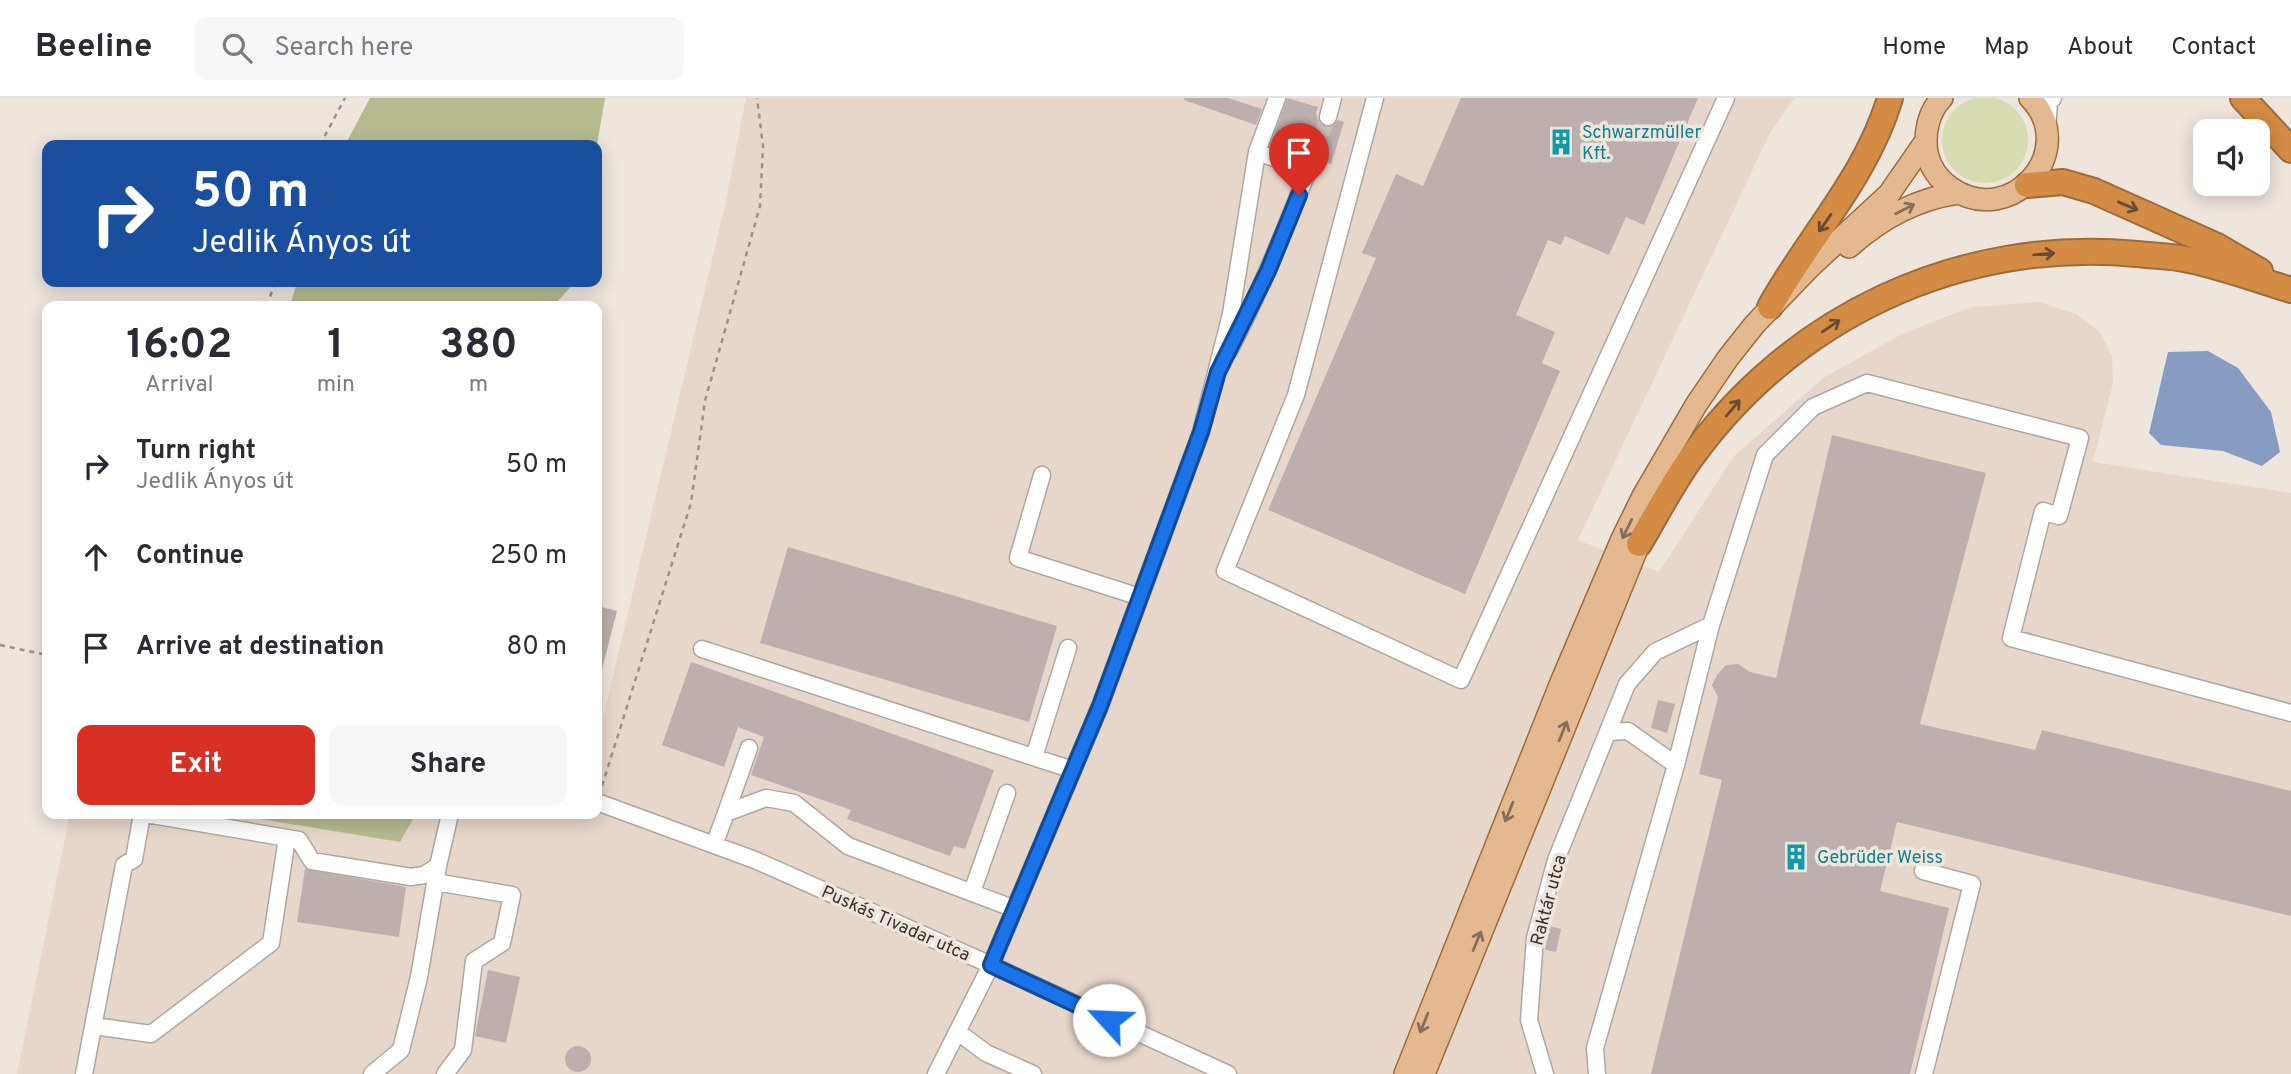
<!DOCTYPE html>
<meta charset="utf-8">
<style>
:root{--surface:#fff;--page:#f7f7f7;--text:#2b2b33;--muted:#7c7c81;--line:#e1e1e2;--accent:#d93025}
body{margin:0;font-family:Overpass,sans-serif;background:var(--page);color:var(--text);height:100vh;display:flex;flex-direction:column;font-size:26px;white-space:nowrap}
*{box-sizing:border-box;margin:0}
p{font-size:23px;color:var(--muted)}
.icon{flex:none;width:38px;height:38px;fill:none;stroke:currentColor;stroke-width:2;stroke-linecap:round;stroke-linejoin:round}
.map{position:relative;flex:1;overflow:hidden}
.panel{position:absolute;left:42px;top:203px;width:560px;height:518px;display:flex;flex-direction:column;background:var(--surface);border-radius:14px;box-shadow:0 4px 18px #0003}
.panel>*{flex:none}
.hud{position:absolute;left:42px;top:42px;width:560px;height:147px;border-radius:14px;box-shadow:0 4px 18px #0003;background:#1a4fa0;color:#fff;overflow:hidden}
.buttons{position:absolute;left:2193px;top:21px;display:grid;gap:14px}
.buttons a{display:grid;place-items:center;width:77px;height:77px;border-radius:14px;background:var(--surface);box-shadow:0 4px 18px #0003;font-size:35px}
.pin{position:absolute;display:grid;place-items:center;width:60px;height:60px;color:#fff;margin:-72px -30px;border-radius:50% 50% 50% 0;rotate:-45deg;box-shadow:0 0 7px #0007}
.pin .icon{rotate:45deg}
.me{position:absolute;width:77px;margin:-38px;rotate:295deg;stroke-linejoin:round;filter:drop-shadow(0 0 5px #0008)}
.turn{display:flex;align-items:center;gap:24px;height:147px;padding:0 35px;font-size:32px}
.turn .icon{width:91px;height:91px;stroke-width:2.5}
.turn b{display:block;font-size:49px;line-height:60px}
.eta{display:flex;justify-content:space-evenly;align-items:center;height:119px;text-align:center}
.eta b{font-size:42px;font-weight:700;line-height:49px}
.cta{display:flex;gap:14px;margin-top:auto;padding:14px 35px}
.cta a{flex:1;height:80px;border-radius:14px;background:var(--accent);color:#fff;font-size:28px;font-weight:700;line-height:80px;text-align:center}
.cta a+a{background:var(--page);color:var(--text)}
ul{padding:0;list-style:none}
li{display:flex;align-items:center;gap:21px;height:91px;padding:0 35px}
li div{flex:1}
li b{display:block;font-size:26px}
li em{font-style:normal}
header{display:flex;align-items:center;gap:42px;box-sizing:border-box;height:98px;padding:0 35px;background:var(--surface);border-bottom:2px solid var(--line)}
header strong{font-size:33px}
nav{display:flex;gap:38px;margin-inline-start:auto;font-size:24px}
.search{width:490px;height:63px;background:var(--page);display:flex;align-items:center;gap:18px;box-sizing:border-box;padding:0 24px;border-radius:14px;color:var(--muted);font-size:26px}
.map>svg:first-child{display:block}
.built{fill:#e7d7ca}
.green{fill:#d7dbb0}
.forest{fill:#b6bb8f}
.water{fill:#879cc1}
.building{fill:#bcafae}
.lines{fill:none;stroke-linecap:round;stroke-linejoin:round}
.minor-tunnel{stroke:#c9c1ba;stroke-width:16;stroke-dasharray:16 8;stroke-linecap:butt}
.minor-casing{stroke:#afa79f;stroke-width:19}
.major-casing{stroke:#9d6c3d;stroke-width:24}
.highway-casing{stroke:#9d6c3d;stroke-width:28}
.path{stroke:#99928d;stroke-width:2.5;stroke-dasharray:5 5;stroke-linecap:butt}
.minor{stroke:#fff;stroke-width:16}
.major{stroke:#e5b98f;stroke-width:21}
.highway{stroke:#d48b44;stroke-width:24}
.oneway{stroke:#664d36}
.oneway2{stroke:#856f5b}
.route-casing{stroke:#114b97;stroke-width:18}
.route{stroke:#1a73e8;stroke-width:12}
.labels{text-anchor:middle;stroke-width:7;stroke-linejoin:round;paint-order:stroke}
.culture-label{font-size:18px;fill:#0d838f;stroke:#eee5dd;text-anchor:start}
.street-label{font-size:18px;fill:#373330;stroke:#eee5dd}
</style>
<header>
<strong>Beeline</strong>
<div class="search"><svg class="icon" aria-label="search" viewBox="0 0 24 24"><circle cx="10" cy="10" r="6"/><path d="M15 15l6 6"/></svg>Search here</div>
<nav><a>Home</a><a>Map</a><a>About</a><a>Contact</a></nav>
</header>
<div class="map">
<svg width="2291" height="976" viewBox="0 0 2291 976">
<rect width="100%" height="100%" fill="#eee5dd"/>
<path class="built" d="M 746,0 L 1794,0 L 1769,37 L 1578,442 L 1659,474 L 1734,358 L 1823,280 L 1902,236 L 1971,209 L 2040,204 L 2076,216 L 2099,233 L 2112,258 L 2113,285 L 2093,364 L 2291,395 L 2291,976 L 17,976 L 70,716 L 230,716 L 400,744 L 416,716 L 597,716 L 597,645 L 725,107 Z"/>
<path class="green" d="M1942 42a43 43 0 1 1 86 0a43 43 0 1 1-86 0Z"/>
<path class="forest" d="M 370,0 L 605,0 L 597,47 L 345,47 Z
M 297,184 L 575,184 L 557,204 L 556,208 L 290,208 Z
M 230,716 L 416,716 L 400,744 Z"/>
<path class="water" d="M 2208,253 L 2238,270 L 2271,314 L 2280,354 L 2262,368 L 2223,353 L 2161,347 L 2149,335 L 2168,254 Z"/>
<path class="building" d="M 1184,0 L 1228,0 L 1262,11 L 1256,27 L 1184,2 Z
M 1287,0 L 1318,9 L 1316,15 L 1318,22 L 1325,29 L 1331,29 L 1338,22 L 1344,24 L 1331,66 L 1323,63 L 1321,53 L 1316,49 L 1307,51 L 1303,56 L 1271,45 Z
M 1461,0 L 1698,0 L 1644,127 L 1626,119 L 1609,157 L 1565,138 L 1561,147 L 1548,142 L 1516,217 L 1555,234 L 1542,265 L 1560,273 L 1465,496 L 1268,412 L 1376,160 L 1362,155 L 1396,76 L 1423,88 Z
M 1832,337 L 1986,375 L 1920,626 L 2035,652 L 2042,632 L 2291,693 L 2291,818 L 1897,724 L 1880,793 L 1949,810 L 1910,976 L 1651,976 L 1722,682 L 1699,676 L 1718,599 L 1712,587 L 1717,577 L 1726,567 L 1738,566 L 1750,574 L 1776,580 Z
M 788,449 L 1057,528 L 1029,624 L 760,545 Z
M 597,508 L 617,513 L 601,575 L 597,574 Z
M 691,564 L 994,672 L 965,751 L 954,748 L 950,758 L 847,721 L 851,712 L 751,677 L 764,639 L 738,629 L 724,669 L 662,647 Z
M 1658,602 L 1675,606 L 1667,635 L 1651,630 Z
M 305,771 L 406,789 L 399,839 L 297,824 Z
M 1549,828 L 1561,831 L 1556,854 L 1545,852 Z
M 488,872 L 520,879 L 506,945 L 475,938 Z
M565 961a13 13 0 1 1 26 0a13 13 0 1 1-26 0Z"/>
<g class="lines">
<path class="minor-tunnel" d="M 1313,59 L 1328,19"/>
<g class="minor-casing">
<path id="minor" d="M 1375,0 L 1296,297 L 1225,473 L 1461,582 L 1726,0
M 1328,19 L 1333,0
M 2047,31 L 2049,5 L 2053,0
M 1257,54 L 1308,72
M 1229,253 C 1262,191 1288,126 1313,59
M 1042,377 L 1018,460 L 1140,499
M 702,551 L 1073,672
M 1034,659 L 1068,550
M 1676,667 L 1711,527
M 597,704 L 755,762 L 991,867 L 1228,976
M 726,715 L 749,650
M 146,716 L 299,742 L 312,763 L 411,779 L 424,777 L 438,768
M 714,747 L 726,715 L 766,700 L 794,705 L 848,748 L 1015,811
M 1923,773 L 1972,786 L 1924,976
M 435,784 L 512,797 L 502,845 L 474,863 L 463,952 L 445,976
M 972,794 L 1007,695
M 94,928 L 151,936 L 271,845 L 287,740
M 958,934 L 986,955 L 1033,976
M 84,976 L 124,767 L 134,761 L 142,716
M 372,976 L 401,952 L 419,879 L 438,768 L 450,716
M 936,976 L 991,867 L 1100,608 L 1201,334 L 1231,216 L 1257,54 L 1277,0
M 1545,976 L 1529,922 L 1535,840 L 1556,762 L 1627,586 L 1655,554 L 1711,527 L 1765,357 L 1813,309 L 1867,285 L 2080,340 L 2059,418 L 2043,413 L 2011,540 L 2291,615
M 1597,976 L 1595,950 L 1676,667 L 1628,633 L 1608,634"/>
</g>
<g class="major-casing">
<path id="major" d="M 1942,0 C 1928,14 1924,36 1927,55 C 1930,69 1939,82 1951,90 C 2012,132 2080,51 2030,0
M 1849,149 C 1880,121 1916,101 1958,95
M 1405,976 L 1562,582 L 1622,441 L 1643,398 L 1696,307 L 1728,260 L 1755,226 L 1811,168 L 1889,96 L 1925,44
M 1424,976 L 1645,431"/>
</g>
<g class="highway-casing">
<path id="highway" d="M 2243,0 L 2291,52
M 2027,87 L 2063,84 L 2094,93 L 2217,148 L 2260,173
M 1770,209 C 1809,139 1867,78 1890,0
M 1639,446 C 1655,419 1670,390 1688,364 C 1790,219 1960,139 2137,156 C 2154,158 2172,158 2189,162 C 2223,169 2258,182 2291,192"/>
</g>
<path class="path" d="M 320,47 L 345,0
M 267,208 L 275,184
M 0,547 L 47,557
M 602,688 L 691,405 L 705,303 L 760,108 L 763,48 L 757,0"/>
<use href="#minor" class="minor"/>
<use href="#major" class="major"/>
<use href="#highway" class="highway"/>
</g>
<defs><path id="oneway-shaft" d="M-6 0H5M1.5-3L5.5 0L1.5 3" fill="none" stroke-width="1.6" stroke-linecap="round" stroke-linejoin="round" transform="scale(1.75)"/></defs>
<g class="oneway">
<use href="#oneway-shaft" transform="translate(2128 108) rotate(23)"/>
<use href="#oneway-shaft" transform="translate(1825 125) rotate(125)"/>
<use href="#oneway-shaft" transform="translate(2044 156) rotate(-5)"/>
<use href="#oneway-shaft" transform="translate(1831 228) rotate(-34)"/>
<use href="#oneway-shaft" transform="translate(1733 310) rotate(-50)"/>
</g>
<g class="oneway2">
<use href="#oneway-shaft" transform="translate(1905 111) rotate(-27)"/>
<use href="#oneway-shaft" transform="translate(1627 431) rotate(116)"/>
<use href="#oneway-shaft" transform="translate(1563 633) rotate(-68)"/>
<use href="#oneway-shaft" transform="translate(1509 714) rotate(112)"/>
<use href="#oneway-shaft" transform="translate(1477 843) rotate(-68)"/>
<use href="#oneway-shaft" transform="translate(1424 925) rotate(112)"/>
</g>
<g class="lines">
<g class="route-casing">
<path id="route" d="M 1109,922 L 991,867 L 1100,608 L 1201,334 L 1218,274 L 1268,173 L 1299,97"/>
</g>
<use href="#route" class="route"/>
</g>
<defs>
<g id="building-bare" transform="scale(2.1)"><path d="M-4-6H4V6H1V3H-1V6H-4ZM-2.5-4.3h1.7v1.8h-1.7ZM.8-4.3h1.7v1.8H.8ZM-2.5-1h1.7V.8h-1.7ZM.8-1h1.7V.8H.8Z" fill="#0f9aa8" stroke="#eee5dd" stroke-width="2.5" paint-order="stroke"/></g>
</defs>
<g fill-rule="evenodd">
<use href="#building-bare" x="1561" y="44"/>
<use href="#building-bare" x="1796" y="759"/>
</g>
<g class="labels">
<g class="culture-label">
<text x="1582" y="40">Schwarzmüller<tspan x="1582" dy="21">Kft.</tspan></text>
<text x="1817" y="765">Gebrüder Weiss</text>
</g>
<g class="street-label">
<text transform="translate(1548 802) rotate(-75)" y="6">Raktár utca</text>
<text transform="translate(896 825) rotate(24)" y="6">Puskás Tivadar utca</text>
</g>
</g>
</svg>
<div class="buttons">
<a><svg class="icon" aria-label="sound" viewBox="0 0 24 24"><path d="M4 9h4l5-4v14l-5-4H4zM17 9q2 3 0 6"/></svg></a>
</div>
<div class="pin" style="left:1299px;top:97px;background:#d93025"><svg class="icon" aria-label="arrive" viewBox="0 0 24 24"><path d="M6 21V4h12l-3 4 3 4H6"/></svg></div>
<svg class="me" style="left:1109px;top:922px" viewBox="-20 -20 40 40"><circle r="19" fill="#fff"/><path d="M0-13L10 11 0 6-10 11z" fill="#1a73e8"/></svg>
<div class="hud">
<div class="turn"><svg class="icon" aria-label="right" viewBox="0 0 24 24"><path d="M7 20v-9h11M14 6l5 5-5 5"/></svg><div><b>50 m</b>Jedlik Ányos út</div></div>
</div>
<section class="panel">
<div class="eta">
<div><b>16:02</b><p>Arrival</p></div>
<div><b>1</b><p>min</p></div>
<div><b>380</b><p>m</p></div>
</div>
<ul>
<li><svg class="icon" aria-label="right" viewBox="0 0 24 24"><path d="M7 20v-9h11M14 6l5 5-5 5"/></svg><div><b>Turn right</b><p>Jedlik Ányos út</p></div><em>50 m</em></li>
<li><svg class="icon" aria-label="ahead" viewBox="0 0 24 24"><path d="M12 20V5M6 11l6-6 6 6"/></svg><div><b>Continue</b></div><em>250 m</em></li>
<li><svg class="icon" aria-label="arrive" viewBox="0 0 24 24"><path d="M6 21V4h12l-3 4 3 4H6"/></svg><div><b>Arrive at destination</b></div><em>80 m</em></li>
</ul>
<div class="cta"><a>Exit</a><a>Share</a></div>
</section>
</div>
